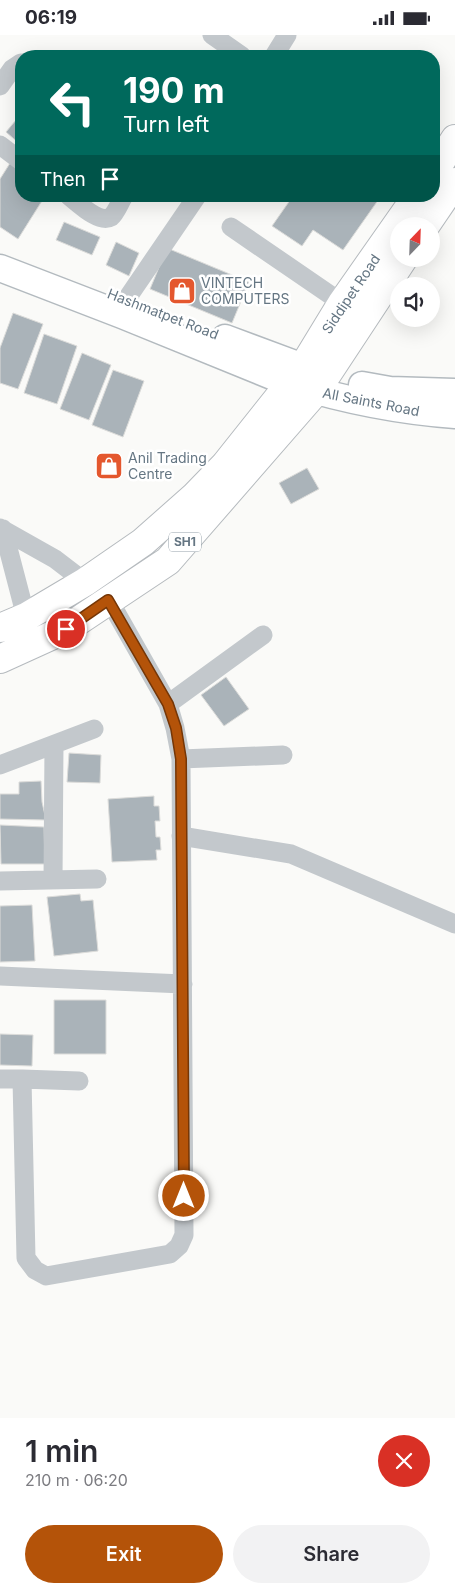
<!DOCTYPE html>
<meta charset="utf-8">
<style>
:root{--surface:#fff;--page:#f2f2f3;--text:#2b2b33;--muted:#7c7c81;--accent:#b45309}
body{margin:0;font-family:Inter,sans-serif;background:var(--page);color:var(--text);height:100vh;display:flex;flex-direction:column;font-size:19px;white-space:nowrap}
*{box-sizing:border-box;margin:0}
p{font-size:16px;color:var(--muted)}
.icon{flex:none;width:28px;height:28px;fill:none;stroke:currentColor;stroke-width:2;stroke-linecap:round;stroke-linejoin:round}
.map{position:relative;height:1383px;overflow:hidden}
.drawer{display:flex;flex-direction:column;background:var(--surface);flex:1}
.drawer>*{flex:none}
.guide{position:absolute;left:15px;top:15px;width:425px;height:152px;border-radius:20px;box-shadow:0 5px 20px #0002;background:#00695c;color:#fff;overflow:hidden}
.needle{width:32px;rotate:23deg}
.controls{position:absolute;left:390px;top:182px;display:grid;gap:10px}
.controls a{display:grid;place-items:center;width:50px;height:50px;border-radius:50%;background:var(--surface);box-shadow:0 5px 20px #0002;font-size:25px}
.pin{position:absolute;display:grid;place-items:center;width:42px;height:42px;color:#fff;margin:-21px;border:2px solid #fff;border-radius:50%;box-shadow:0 1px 5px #0007}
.me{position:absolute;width:55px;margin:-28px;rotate:0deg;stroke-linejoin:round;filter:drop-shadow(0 0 4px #0008)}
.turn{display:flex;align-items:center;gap:18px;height:105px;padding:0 25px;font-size:22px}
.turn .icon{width:65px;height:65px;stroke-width:2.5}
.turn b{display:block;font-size:35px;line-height:42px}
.then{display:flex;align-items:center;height:48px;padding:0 25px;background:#0003;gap:10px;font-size:19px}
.round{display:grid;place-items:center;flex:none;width:52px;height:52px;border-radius:26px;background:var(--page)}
.headline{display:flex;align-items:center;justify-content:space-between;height:85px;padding:0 25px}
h1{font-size:30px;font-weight:600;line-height:38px}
.cta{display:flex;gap:10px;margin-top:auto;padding:10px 25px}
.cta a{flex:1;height:58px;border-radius:30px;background:var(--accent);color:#fff;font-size:20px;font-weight:600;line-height:58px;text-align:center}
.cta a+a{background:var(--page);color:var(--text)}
.status{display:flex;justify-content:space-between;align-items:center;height:35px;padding:0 25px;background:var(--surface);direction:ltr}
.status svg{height:14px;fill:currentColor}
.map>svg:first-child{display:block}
.building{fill:#aab3b9;stroke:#dcdcda}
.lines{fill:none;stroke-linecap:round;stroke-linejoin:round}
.secondary-casing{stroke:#b3babf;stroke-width:29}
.primary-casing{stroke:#b5babe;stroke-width:30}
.minor{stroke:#c3c8cc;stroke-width:19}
.secondary{stroke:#fff;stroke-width:26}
.primary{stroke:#fff;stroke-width:28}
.route-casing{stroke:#753606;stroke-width:12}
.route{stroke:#b45309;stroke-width:9}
.labels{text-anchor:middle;stroke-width:5;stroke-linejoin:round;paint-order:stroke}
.shield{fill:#fff;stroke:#939fa8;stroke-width:1}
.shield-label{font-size:12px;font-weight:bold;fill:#657683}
.poi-label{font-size:14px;fill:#657683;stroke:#fff;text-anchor:start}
.street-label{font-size:14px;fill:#657683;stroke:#fff}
</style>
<div class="status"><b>06:19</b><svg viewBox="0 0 49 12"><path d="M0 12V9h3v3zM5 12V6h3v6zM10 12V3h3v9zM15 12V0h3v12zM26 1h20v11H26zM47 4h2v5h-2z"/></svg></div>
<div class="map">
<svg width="455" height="1383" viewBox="0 0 455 1383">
<rect width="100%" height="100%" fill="#fafaf8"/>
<path class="building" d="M 21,79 L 21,110 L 6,97 Z
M 12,125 L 21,130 L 21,161 L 45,161 L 18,204 L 0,192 L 0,144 Z
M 293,161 L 381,161 L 343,215 L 313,195 L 302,211 L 272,191 Z
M 64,187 L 100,202 L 92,220 L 56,205 Z
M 116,207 L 139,218 L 129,241 L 106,230 Z
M 167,213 L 249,247 L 232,288 L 150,254 Z
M 13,278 L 43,289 L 18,354 L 0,348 L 0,313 Z
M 44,299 L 77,311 L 57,369 L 24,358 Z
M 82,318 L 111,330 L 89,385 L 60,374 Z
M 113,335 L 144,346 L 123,402 L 92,390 Z
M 307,433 L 319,454 L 291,469 L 279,448 Z
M 226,642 L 249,674 L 224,691 L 201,660 Z
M 69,718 L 101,720 L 100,748 L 67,747 Z
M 41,746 L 42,767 L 46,785 L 0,784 L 0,759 L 19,759 L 19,747 Z
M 154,761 L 154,771 L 159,771 L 160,786 L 155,786 L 156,802 L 160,802 L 161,815 L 156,815 L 157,825 L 112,827 L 108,764 Z
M 0,790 L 44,792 L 45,829 L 1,829 Z
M 80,859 L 81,866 L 93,865 L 98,916 L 54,921 L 47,862 Z
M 32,870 L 35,926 L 0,927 L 0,871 Z
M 54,965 L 106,965 L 106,1019 L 54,1019 Z
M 0,999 L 33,1000 L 32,1031 L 0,1030 Z"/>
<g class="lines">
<g class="secondary-casing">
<path id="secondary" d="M 0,233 L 122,280 L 289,348 C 344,365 398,376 455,380
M 225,303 L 303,332 L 322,338
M 362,350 L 390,355 L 455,357"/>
</g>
<g class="primary-casing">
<path id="primary" d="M 434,137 L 455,104
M 425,191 L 455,147
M 0,593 L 26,582 L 85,547 L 143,507 L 195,461 L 225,430 L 303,332 L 342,268 L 417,161
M 0,624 L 66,594 L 168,526 L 316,356 L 403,224"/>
</g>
<path class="minor" d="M 212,0 L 242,21
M 274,21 L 287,0
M 0,51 L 12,34 L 21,28
M 0,110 L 21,126
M 69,161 C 78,168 99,189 111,182 C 116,178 120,167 124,161
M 231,192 L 342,268
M 126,265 L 197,161
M 0,493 L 55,524 L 85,547
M 3,494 L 26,582
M 168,669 L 263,600
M 181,724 L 283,720
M 0,730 L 94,694
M 181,801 L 291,819 L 455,889
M 53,845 L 54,710
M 0,846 L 97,844
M 0,941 L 183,949
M 0,1044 L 22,1044
M 79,1046 L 22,1044 L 26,1223 L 35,1235 L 46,1241 L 170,1219 L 179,1211 L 184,1200 L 181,724 L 175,693 L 168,669 L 109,565"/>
<use href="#secondary" class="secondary"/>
<use href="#primary" class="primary"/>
</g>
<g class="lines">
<g class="route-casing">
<path id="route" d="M 66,594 L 108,565 L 168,669 L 176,693 L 181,724 L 184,1161"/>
</g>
<use href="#route" class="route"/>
</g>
<defs>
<g id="shop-square" transform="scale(1.4375)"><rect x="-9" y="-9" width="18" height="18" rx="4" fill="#e4572e" stroke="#fff"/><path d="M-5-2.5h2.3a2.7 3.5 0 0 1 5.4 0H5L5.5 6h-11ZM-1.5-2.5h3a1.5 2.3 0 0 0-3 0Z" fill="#fff"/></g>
</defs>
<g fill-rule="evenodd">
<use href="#shop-square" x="182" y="256"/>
<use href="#shop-square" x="109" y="431"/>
</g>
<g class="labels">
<rect class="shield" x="169" y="497.5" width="32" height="19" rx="4"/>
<g class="shield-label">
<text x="185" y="511">SH1</text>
</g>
<g class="poi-label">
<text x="201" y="253">VINTECH<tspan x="201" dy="16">COMPUTERS</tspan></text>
<text x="128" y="428">Anil Trading<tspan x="128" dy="16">Centre</tspan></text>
</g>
<g class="street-label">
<text transform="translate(351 259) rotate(-56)" y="5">Siddipet Road</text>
<text transform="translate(163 279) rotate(21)" y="5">Hashmatpet Road</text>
<text transform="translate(371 367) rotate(11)" y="5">All Saints Road</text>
</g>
</g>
</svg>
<div class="controls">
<a><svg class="needle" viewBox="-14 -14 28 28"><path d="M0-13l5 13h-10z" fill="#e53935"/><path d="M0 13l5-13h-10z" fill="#7c7c81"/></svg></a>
<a><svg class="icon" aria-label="sound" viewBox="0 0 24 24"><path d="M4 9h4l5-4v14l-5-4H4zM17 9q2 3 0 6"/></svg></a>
</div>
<div class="pin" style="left:66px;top:594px;background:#d93025"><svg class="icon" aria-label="arrive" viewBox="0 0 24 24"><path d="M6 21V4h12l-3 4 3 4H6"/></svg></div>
<svg class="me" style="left:184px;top:1161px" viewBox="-20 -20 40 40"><circle r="17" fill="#b45309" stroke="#fff" stroke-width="3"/><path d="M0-11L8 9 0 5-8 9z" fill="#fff"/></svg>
<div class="guide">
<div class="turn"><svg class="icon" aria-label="left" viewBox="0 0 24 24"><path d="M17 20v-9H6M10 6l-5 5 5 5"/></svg><div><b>190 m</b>Turn left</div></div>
<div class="then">Then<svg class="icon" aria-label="arrive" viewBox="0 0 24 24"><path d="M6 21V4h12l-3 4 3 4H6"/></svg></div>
</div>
</div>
<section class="drawer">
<div class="headline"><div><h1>1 min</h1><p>210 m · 06:20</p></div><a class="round" style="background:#d93025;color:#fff"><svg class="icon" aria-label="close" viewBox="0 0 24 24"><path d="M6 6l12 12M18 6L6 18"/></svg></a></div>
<div class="cta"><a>Exit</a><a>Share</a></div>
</section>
